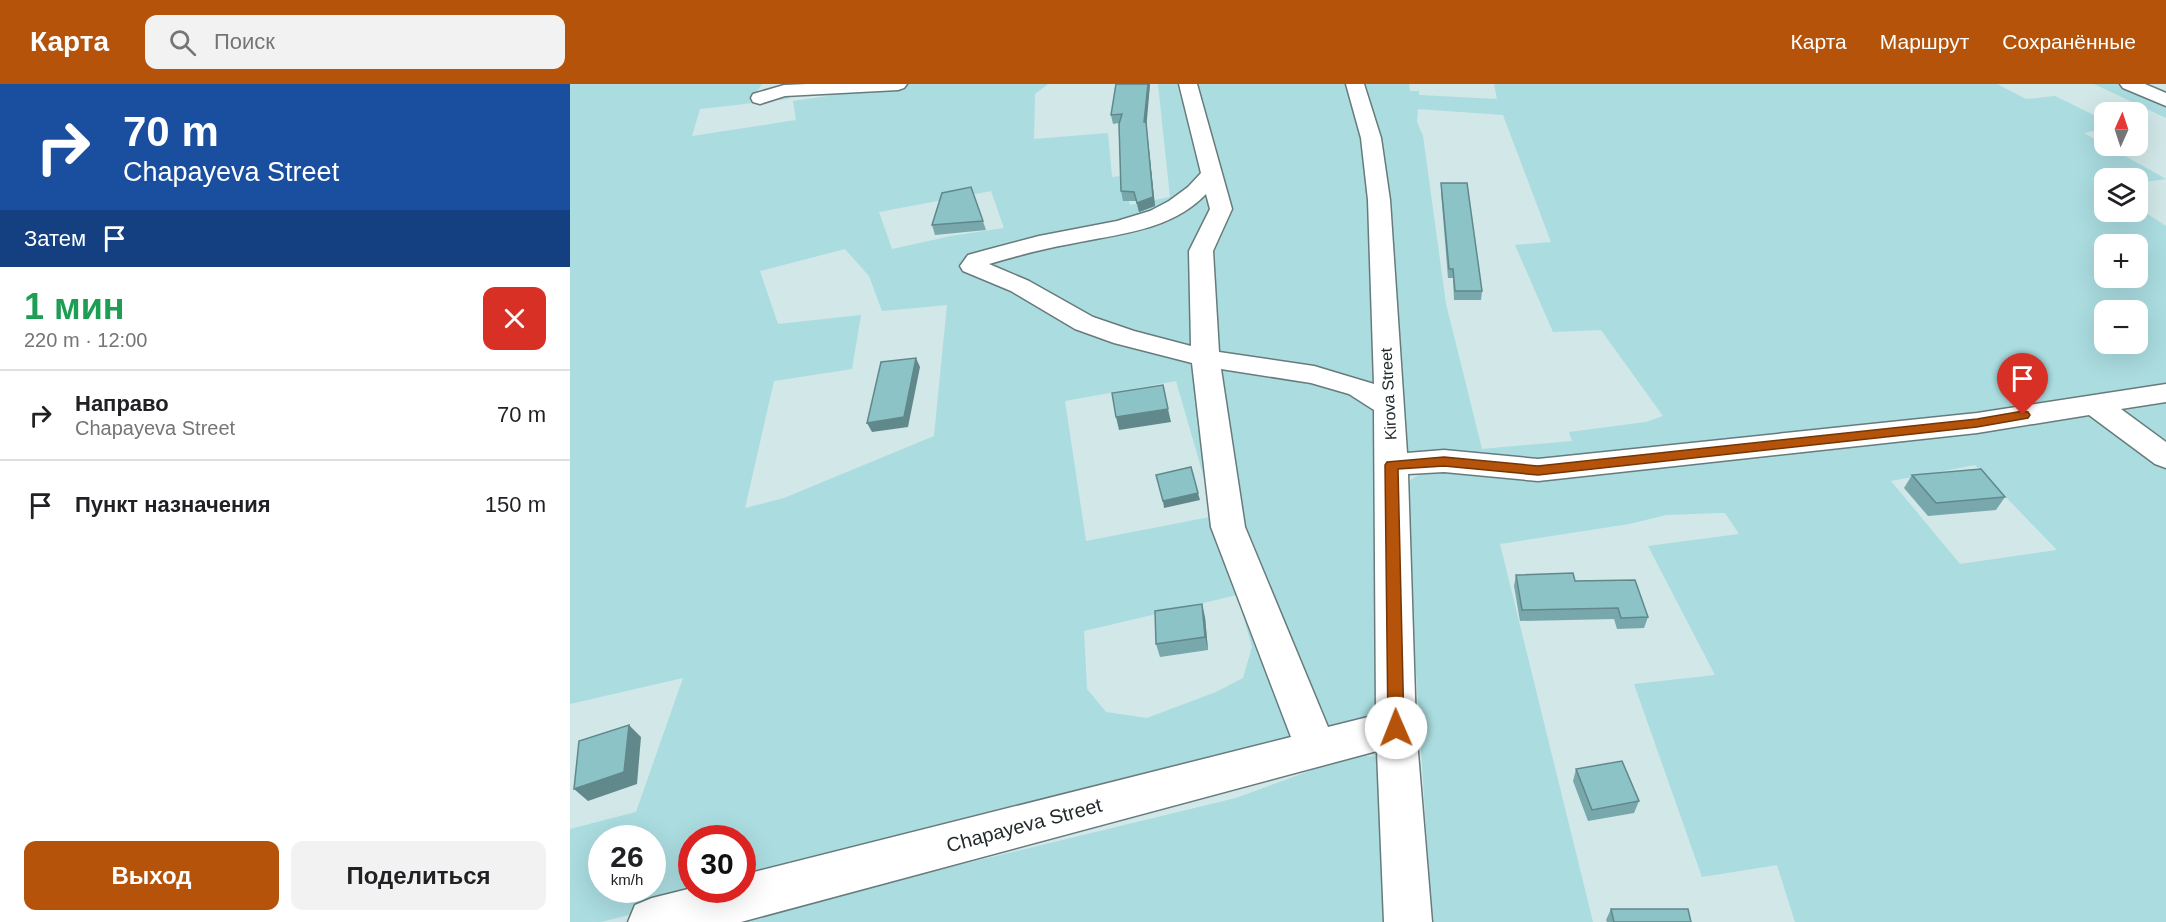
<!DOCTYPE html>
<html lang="ru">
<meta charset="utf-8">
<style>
:root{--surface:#fff;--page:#f2f2f2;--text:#202124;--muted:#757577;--line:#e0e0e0;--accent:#b45309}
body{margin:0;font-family:Arial,sans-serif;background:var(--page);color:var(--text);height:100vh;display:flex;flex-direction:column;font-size:22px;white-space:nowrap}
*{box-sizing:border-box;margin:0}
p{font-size:20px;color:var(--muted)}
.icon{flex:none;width:33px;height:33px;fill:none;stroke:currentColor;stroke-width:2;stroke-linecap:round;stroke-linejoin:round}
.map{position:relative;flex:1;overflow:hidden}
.sheet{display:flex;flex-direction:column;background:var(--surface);width:570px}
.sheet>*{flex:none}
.hud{background:#1a4fa0;color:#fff;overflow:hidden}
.needle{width:39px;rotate:3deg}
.tools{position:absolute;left:1524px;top:18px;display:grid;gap:12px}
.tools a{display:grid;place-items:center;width:54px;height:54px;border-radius:12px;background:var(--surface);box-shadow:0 6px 24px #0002;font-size:30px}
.speed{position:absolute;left:18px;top:741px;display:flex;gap:12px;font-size:30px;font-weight:700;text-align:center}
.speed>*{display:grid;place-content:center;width:78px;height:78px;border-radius:50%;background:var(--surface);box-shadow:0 6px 24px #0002;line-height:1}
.speed small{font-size:15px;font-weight:400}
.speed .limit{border:9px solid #d22;background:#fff;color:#111}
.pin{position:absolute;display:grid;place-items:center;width:51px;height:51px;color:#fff;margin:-62px -26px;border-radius:50% 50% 50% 0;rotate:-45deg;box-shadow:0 0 6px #0007}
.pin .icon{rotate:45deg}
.me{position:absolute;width:66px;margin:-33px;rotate:359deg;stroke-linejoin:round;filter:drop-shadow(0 0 4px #0008)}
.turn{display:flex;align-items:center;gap:21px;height:126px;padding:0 24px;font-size:27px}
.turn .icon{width:78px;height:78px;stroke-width:2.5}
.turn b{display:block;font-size:42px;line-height:51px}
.then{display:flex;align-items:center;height:57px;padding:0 24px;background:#0003;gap:12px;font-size:22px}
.round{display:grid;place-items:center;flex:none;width:63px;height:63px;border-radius:12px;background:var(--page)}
.overview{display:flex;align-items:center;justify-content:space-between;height:102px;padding:0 24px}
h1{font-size:36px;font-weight:700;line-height:45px;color:#1e9e55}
.primary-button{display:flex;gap:12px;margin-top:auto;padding:12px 24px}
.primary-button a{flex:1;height:69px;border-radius:12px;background:var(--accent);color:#fff;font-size:24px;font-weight:700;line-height:69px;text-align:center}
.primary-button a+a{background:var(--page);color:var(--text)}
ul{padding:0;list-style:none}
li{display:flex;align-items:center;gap:18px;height:90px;padding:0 24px;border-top:2px solid var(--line)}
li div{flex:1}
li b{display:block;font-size:22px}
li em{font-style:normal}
header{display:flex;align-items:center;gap:36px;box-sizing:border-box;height:84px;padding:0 30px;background:var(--accent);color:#fff}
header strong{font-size:28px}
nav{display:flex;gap:33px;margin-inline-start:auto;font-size:21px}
.search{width:420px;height:54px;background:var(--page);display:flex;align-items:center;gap:15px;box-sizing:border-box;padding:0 21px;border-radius:12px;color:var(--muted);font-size:22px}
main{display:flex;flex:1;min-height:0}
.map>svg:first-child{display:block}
.green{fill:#aadce0;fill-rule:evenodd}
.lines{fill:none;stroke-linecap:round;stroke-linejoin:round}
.minor-casing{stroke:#677b7c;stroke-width:3}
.minor{fill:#fff;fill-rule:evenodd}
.wall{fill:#78a8ab}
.shaded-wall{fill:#61888b}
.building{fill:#8bc3c7;stroke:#61888b;stroke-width:1.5}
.route{fill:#b45309;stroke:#753606;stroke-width:1.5}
.labels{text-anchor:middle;stroke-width:6;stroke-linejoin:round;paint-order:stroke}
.street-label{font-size:16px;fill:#222a2b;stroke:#fff}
.near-street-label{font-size:20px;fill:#222a2b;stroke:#fff}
</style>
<header>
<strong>Карта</strong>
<div class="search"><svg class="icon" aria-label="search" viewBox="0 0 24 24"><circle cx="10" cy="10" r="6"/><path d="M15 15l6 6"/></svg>Поиск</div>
<nav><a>Карта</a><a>Маршрут</a><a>Сохранённые</a></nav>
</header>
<main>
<section class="sheet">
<div class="hud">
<div class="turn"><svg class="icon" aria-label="right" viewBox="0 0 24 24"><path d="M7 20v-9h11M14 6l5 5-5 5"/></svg><div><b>70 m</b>Chapayeva Street</div></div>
<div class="then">Затем<svg class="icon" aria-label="arrive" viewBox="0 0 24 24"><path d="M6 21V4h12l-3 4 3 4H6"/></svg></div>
</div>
<div class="overview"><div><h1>1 мин</h1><p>220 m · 12:00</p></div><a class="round" style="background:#d93025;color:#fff"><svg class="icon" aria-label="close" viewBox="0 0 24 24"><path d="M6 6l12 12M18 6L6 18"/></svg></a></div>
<ul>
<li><svg class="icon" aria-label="right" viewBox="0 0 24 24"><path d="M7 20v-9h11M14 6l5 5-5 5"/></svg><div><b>Направо</b><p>Chapayeva Street</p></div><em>70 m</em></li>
<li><svg class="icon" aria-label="arrive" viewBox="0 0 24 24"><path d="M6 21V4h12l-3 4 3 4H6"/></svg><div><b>Пункт назначения</b></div><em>150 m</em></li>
</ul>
<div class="primary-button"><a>Выход</a><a>Поделиться</a></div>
</section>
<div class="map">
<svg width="1596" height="838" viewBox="0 0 1596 838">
<rect width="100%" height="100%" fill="#d1e7e8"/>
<path class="green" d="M 0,0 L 192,0 L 187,7 L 269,2 L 271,0 L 478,0 L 465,10 L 464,55 L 538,49 L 542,93 L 552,92 L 560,121 L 600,113 L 588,0 L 615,0 L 645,126 L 631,290 L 728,658 L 173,802 L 172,754 L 122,754 L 122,806 L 157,806 L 31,838 L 0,838 L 0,745 L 66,728 L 113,594 L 0,620 ZM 260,5 L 258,12 L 223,17 L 226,36 L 122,52 L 130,25 L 218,15 L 224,8 ZM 421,107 L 434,144 L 381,152 L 322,165 L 309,128 ZM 275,165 L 299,192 L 312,227 L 377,221 L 364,352 L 214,414 L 175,424 L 204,297 L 282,285 L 291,231 L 208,240 L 190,187 ZM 606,297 L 645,432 L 516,457 L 495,317 ZM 667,511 L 682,563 L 673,594 L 646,608 L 577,634 L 536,628 L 517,605 L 514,547 ZM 32,754 L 82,754 L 82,806 L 32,806 Z
M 626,0 L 779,0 L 798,75 L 816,603 C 799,645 792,642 750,651 L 668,434 L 635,165 L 655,125 Z
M 794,0 L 839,0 L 840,7 L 849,7 L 849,11 L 927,15 L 924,0 L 1427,0 L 1456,15 L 1485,12 L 1534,36 L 1534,45 L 1514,49 L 1596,95 L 1568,99 L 1568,94 L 1534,94 L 1534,128 L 1568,128 L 1568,124 L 1596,142 L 1596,302 L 1546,307 L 1443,326 L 975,379 L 833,372 L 831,265 L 808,60 ZM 848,25 L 933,31 L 981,158 L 945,161 L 983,248 L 1031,246 L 1093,332 L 1076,338 L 999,348 L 1002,357 L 912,365 L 876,220 L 853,52 L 847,38 ZM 1534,160 L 1568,160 L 1568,194 L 1534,194 ZM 1534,226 L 1568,226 L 1568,260 L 1534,260 Z
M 1524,0 L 1555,0 L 1596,18 L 1596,34 Z
M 1596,312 L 1596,838 L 1225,838 L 1207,781 L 1132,793 L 1064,600 L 1145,591 L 1078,462 L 1169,450 L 1155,429 L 1149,429 L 1096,431 L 1059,440 L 930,460 L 1023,838 L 862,838 L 834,400 L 855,387 L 982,391 ZM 1405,381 L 1487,466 L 1390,480 L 1321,397 Z
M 783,671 L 807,673 L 818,689 L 824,838 L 173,838 L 331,795 L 666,714 Z"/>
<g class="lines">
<g class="minor-casing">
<path id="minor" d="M 237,0 L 337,0 L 334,4 L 328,6 L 215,12 L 190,20 L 183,18 L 181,14 L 183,10 L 214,1 Z
M 609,0 L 627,0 L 662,125 L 643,167 L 649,268 L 744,282 L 804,300 L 798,116 L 791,54 L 776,0 L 794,0 L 811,54 L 820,116 L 837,369 L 874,366 L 968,375 L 1407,329 L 1596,300 L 1596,318 L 1551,325 L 1596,358 L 1596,384 L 1585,380 L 1519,331 L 1407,349 L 968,397 L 874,388 L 838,390 L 846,644 L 862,838 L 814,838 L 807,667 L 171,838 L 58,838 L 65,821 L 82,814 L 122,804 L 172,806 L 172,791 L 721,653 L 641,443 L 622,279 L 544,259 L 505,245 L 441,207 L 393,187 L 390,182 L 398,171 L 416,166 L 469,152 L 547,137 L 580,127 L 599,117 L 618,103 L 631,89 ZM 636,110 L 640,125 L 619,167 L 621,262 L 564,247 L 523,233 L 459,197 L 419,180 C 446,172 472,165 500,160 C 547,150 601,147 636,110 ZM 651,285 L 741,299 L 779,310 L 804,326 L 806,631 L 758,643 L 675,443 Z
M 1550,0 L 1575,0 L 1596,9 L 1596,22 L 1553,4 Z"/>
</g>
<use href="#minor" class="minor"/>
</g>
<path class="wall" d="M 545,0 L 580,0 L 576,38 L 585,122 L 569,128 L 566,117 L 553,117 L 551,107 L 549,39 L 543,40 L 541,31 L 546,1 Z
M 871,99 L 912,207 L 911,216 L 884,216 L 883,194 L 878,194 L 871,108 Z
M 401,103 L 416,146 L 365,151 L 362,141 Z
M 1342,391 L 1435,413 L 1426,426 L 1358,432 L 1334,404 Z
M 946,491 L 1005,497 L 1078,533 L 1074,544 L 1047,545 L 1044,535 L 950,537 L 944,502 Z
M 635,533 L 638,566 L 590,573 L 586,560 Z
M 1006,685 L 1069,717 L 1064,729 L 1018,737 L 1003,697 Z
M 1041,825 L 1121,838 L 1037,838 L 1036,836 Z"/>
<path class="shaded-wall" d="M 578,0 L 580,0 L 576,47 L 574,38 Z
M 576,38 L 585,122 L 569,128 L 567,119 Z
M 346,274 L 350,283 L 338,343 L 302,348 L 297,339 Z
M 598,325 L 601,338 L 549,346 L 546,333 Z
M 628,409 L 630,416 L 594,424 L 593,417 Z
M 632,520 L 635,533 L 638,566 L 635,553 Z
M 59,641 L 71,653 L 67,700 L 18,717 L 4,705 Z"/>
<path class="building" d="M 546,0 L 578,0 L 574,38 L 576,38 L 583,113 L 567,119 L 564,108 L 551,107 L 549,40 L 552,30 L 541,31 Z
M 871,99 L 897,99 L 912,207 L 885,207 L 883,185 L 879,185 Z
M 401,103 L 413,137 L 362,141 L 372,109 Z
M 346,274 L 334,333 L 297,339 L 311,278 Z
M 593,301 L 598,325 L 546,333 L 542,309 Z
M 621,383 L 628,409 L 593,417 L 586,391 Z
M 1411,385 L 1435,413 L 1366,419 L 1342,391 Z
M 1003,489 L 1005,497 L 1065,496 L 1078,533 L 1051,534 L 1048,524 L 952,526 L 946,491 Z
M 632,520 L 635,553 L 586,560 L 585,527 Z
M 59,641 L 54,688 L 4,705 L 9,657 Z
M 1052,677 L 1069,717 L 1022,726 L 1006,685 Z
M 1041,825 L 1118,825 L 1121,838 L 1044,838 Z"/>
<path class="route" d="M 1453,327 L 1458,328 L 1460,331 L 1458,334 L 1407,343 L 968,391 L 874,382 L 828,385 L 834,644 L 832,649 L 826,651 L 820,649 L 818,644 L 815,381 L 817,378 L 874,373 L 968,382 L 1407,335 Z"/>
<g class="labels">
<g class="street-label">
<text transform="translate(818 310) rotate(-93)" y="6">Kirova Street</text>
</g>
<g class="near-street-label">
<text transform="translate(454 741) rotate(-15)" y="7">Chapayeva Street</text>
</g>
</g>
</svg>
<div class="tools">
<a><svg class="needle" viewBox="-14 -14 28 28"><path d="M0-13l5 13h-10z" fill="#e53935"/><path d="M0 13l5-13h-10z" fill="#757577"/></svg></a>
<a><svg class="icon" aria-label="layers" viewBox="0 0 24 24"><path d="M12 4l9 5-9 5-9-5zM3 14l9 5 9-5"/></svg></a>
<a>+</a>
<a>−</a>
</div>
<div class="speed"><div>26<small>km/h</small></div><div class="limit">30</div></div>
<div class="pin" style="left:1453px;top:331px;background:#d93025"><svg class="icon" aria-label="arrive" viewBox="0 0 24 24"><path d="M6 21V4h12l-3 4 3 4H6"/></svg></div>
<svg class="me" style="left:826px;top:644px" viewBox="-20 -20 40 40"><circle r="19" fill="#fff"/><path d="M0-13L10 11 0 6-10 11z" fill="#b45309"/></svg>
</div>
</main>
